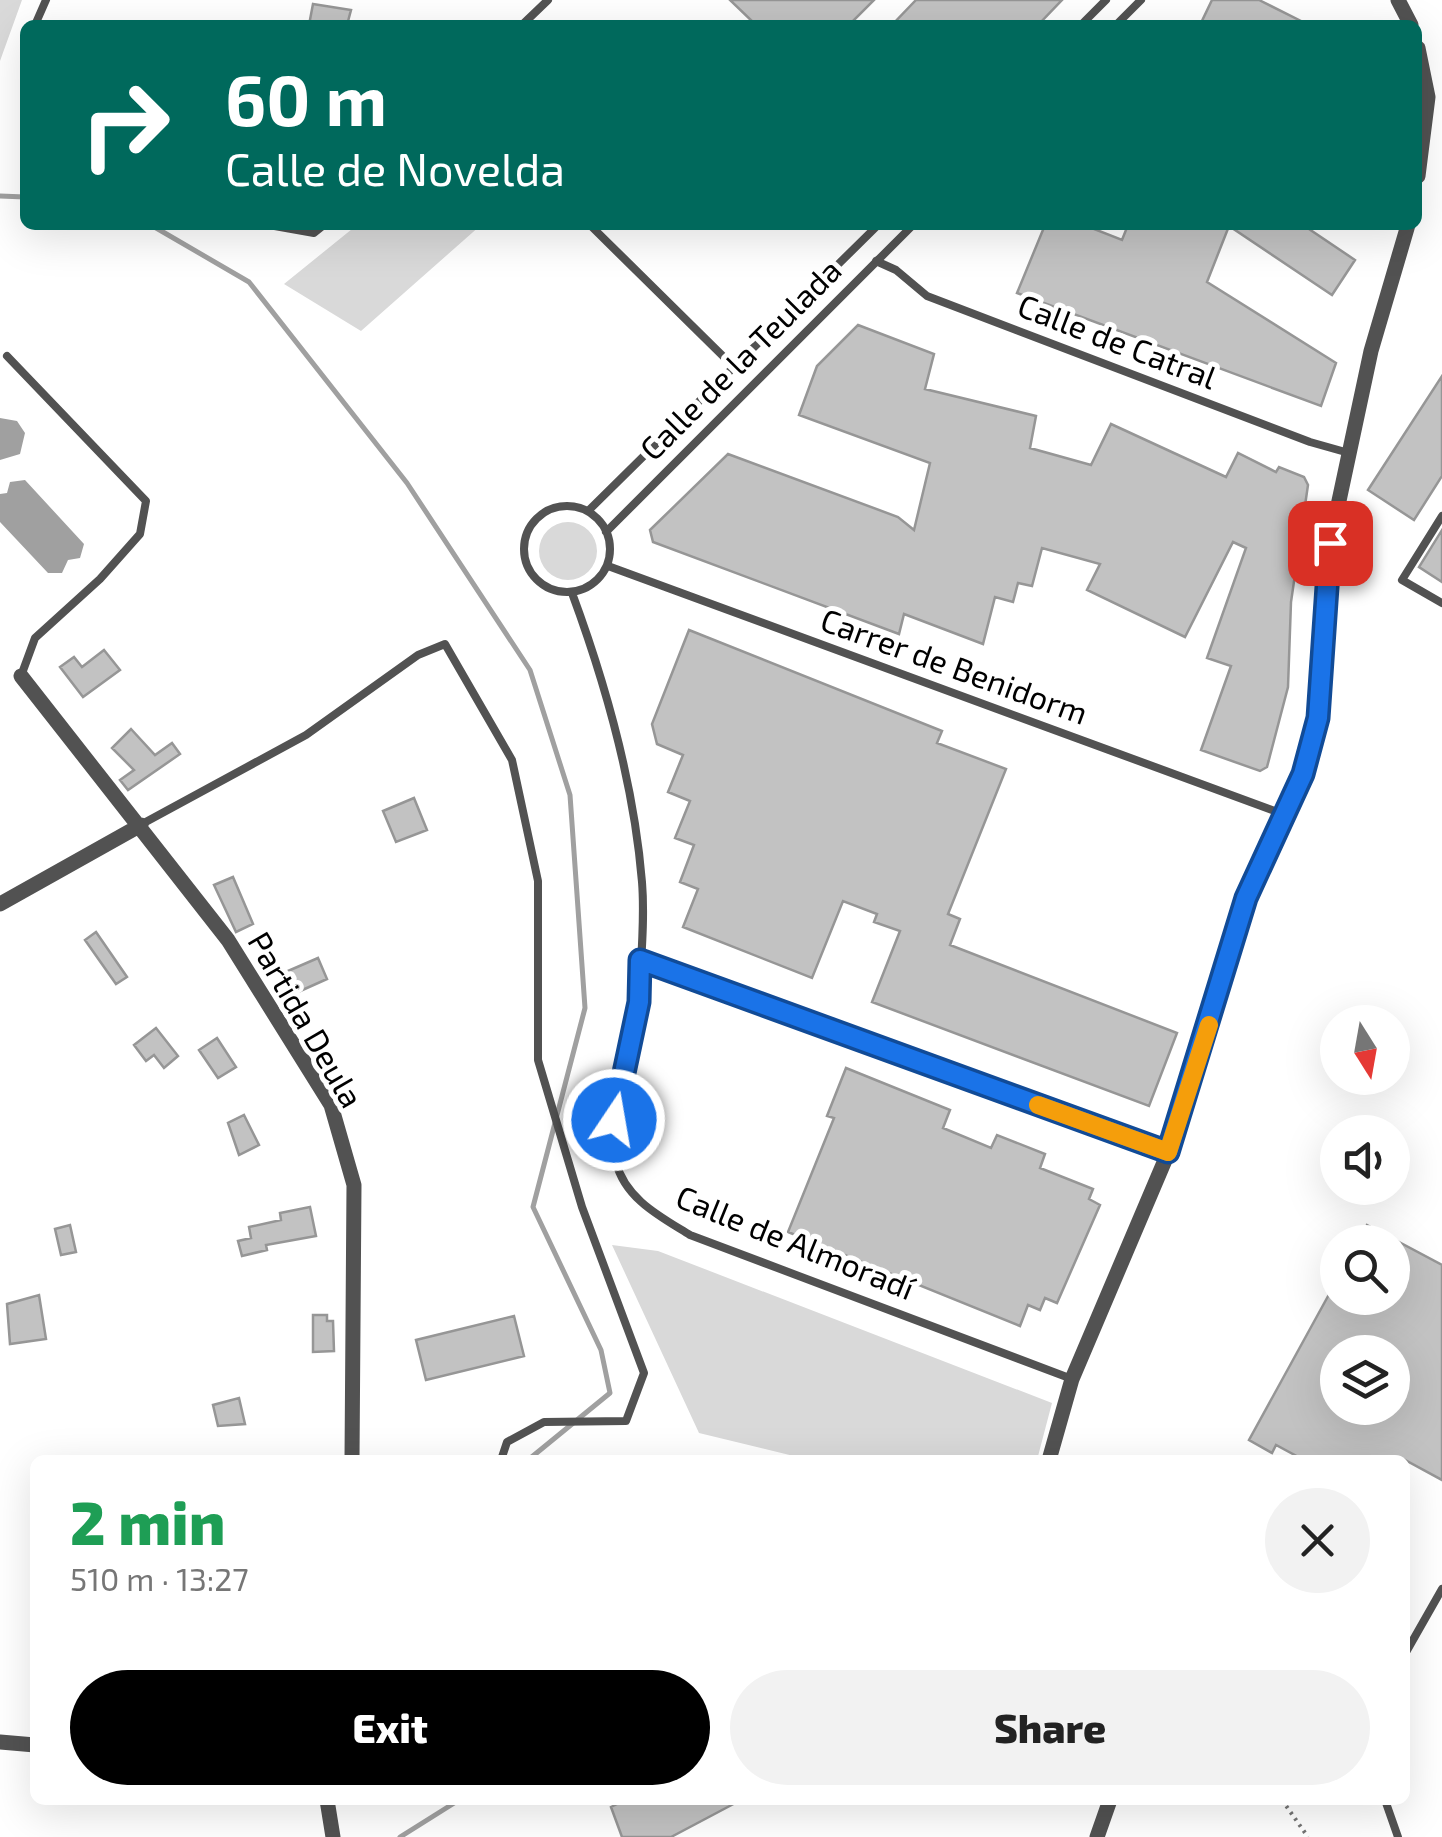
<!DOCTYPE html>
<html lang="en">
<head>
<meta charset="utf-8">
<style>
	:root { --surface:#fff; --page:#f2f2f2; --text:#222; --muted:#767676; --accent:#000 }
	body { margin:0; font-family:"Exo 2",sans-serif; background:var(--page); color:var(--text); height:100vh; display:flex; flex-direction:column; font-size:38px; white-space:nowrap }
	* { box-sizing:border-box; margin:0 }
	p { font-size:32px; color:var(--muted) }
	.icon { flex:none; width:55px; height:55px; fill:none; stroke:currentColor; stroke-width:2; stroke-linecap:round; stroke-linejoin:round }
	.map { position:relative; flex:1; overflow:hidden }
	.details { position:absolute; left:30px; top:1455px; width:1380px; height:350px; display:flex; flex-direction:column; background:var(--surface); border-radius:15px; box-shadow:0 10px 40px #0002 }
	.details>* { flex:none }
	.hud { position:absolute; left:20px; top:20px; width:1402px; height:210px; border-radius:15px; box-shadow:0 10px 40px #0002; background:#00695c; color:#fff; overflow:hidden }
	.needle { width:65px; rotate:169deg }
	.fabs { position:absolute; left:1320px; top:1005px; display:grid; gap:20px }
	.fabs a { display:grid; place-items:center; width:90px; height:90px; border-radius:50%; background:var(--surface); box-shadow:0 10px 40px #0002; font-size:50px }
	.pin { position:absolute; display:grid; place-items:center; width:85px; height:85px; color:#fff; margin:-42px; border-radius:20px; box-shadow:0 5px 15px #0006 }
	.me { position:absolute; width:110px; margin:-55px; rotate:12deg; stroke-linejoin:round; filter:drop-shadow(0 0 8px #0008) }
	.turn { display:flex; align-items:center; gap:35px; height:210px; padding:0 40px; font-size:45px }
	.turn .icon { width:130px; height:130px; stroke-width:2.5 }
	.turn b { display:block; font-size:70px; line-height:85px }
	.round { display:grid; place-items:center; flex:none; width:105px; height:105px; border-radius:52px; background:var(--page) }
	.overview { display:flex; align-items:center; justify-content:space-between; height:170px; padding:0 40px }
	h1 { font-size:60px; font-weight:800; line-height:75px; color:#1e9e55 }
	.button { display:flex; gap:20px; margin-top:auto; padding:20px 40px }
	.button a { flex:1; height:115px; border-radius:60px; background:var(--accent); color:#fff; font-size:40px; font-weight:800; line-height:115px; text-align:center }
	.button a+a { background:var(--page); color:var(--text) }
	.map>svg:first-child { display:block }
	.green { fill:#d9d9d9 }
	.water { fill:#a0a0a0 }
	.lines { fill:none; stroke-linecap:round; stroke-linejoin:round }
	.stream { stroke:#a0a0a0; stroke-width:5 }
	.building { fill:#c2c2c2; stroke:#969696; stroke-width:2.5; fill-rule:evenodd }
	.path { stroke:#747474; stroke-width:4; stroke-dasharray:2.5 5; stroke-linecap:butt }
	.service { stroke:#525252; stroke-width:8 }
	.minor { stroke:#525252; stroke-width:15 }
	.route-casing { stroke:#114b97; stroke-width:25 }
	.route { stroke:#1a73e8; stroke-width:18 }
	.slow { stroke:#f59e0b; stroke-width:18 }
	.labels { text-anchor:middle; stroke-width:10; stroke-linejoin:round; paint-order:stroke }
	.street-label { font-size:32px; fill:#000; stroke:#fff }
</style>
</head>
<body>
<div class="map">
<svg width="1442" height="1837" viewBox="0 0 1442 1837">
	<rect width="100%" height="100%" fill="#fff"/>
	<path class="green" d="M0 0H22L0 61Z
		M357 225H481L361 331 284 284Z
		M539 551a29 29 0 1 1 58 0a29 29 0 1 1-58 0Z
		M612 1245 658 1251 1052 1403 1037 1460H810L699 1433Z"/>
	<path class="water" d="M0 418 17 421 25 433 20 454 0 460Z
		M25 480 84 544 80 558 68 560 62 573H48L0 522V494L7 493 10 482Z"/>
	<g class="lines">
		<path class="stream" d="M0 196 25 197
			M151 225 249 282 407 483 530 670 570 795 585 1008 533 1207 601 1350 610 1393 528 1460
			M400 1837 459 1800"/>
	</g>
	<path class="building" d="M730 0H874L849 25H756Z
		M916 0H1062L1038 25H892Z
		M1212 0H1259L1309 25H1200Z
		M313 4 351 10 347 25H309Z
		M1045 225H1084L1122 240 1128 225H1303L1355 260 1332 295 1229 226 1207 282 1336 363 1321 406 1017 293Z
		M858 325 934 354 925 389 1036 416 1030 448 1091 465 1111 424 1226 477 1238 453 1276 472 1279 467 1304 477 1308 485 1291 602 1288 687 1267 767 1260 771 1201 750 1231 666 1207 658 1246 548 1233 542 1185 637 1087 590 1100 564 1042 548 1032 586 1018 583 1013 602 995 597 983 644 904 614 899 634 653 542 650 530 728 454 898 517 914 530 930 463 799 415 817 366Z
		M1442 376V476L1414 520 1368 490Z
		M1442 530V582L1419 567Z
		M689 630 942 731 937 743 1006 769 948 914 960 919 950 945 1177 1033 1149 1106 872 1002 900 931 874 922 877 914 843 901 812 978 683 927 698 889 680 882 694 845 675 838 690 801 668 792 683 755 657 744 652 724Z
		M104 650 120 670 83 697 60 667 74 657 82 667Z
		M131 729 155 755 172 743 180 754 128 790 120 780 134 770 112 748Z
		M414 798 427 830 396 842 383 811Z
		M233 877 253 924 236 932 214 885Z
		M96 932 127 977 116 984 85 940Z
		M318 958 327 979 298 992 288 971Z
		M156 1028 178 1056 164 1068 154 1055 146 1061 134 1045Z
		M217 1038 236 1067 218 1078 199 1050Z
		M846 1068 950 1110 943 1128 991 1148 997 1135 1045 1154 1040 1168 1093 1189 1089 1199 1100 1205 1057 1303 1045 1298 1040 1310 1028 1305 1020 1326 788 1232 834 1118 827 1116Z
		M244 1115 259 1145 239 1155 228 1123Z
		M310 1207 316 1236 266 1245 267 1250 242 1256 238 1241 251 1238 249 1227 281 1220 280 1213Z
		M70 1225 76 1252 61 1255 55 1229Z
		M1367 1225 1442 1265V1480L1405 1460H1304L1276 1445 1272 1453 1249 1440 1338 1278V1298H1392V1242H1357ZM1338 1352H1392V1408H1338Z
		M39 1295 46 1339 10 1344 7 1304Z
		M313 1315H327V1321H333L334 1351 313 1352Z
		M514 1316 524 1356 426 1380 416 1340Z
		M239 1398 245 1424 218 1426 213 1405Z
		M625 1800H741L671 1837H622L611 1807Z"/>
	<g class="lines">
		<path class="path" d="M1282 1800 1308 1837"/>
		<path class="service" d="M35 25 46 0
			M522 25 548 0
			M1081 25 1106 0
			M1116 25 1141 0
			M25 65V81
			M269 225 314 233 324 225
			M590 225 734 367
			M876 261 896 270 927 296 1310 442 1349 453
			M7 356 146 501 140 534 100 579 35 638 21 676
			M524 549a43 43 0 1 1 86 0a43 43 0 1 1-86 0Z
			M588 511 878 225
			M1442 516 1402 580 1442 603
			M606 532 913 225
			M608 566 1283 814
			M572 593C606 685 634 784 642 882 645 919 641 959 639 997 636 1051 603 1107 616 1162 625 1199 661 1217 690 1235L1072 1379
			M142 824 306 735 418 655 445 644 512 760 538 881V1060L582 1207 644 1373 626 1421 544 1422 507 1442 501 1460
			M640 960 1168 1152
			M1405 1654 1442 1589
			M1385 1800 1398 1837"/>
		<path class="minor" d="M1398 0 1411 25
			M1418 48 1428 97 1418 176
			M21 676 228 940 331 1105 354 1185 352 1460
			M0 904 141 825
			M1049 1460 1072 1379 1174 1139 1246 897 1303 774 1318 718 1330 543 1371 351 1408 225
			M0 1742 35 1745
			M327 1800 333 1837
			M1097 1837 1110 1800"/>
	</g>
	<g class="lines">
		<defs>
			<path id="route" d="M614 1120 639 1002 640 960 1168 1152 1246 898 1303 774 1318 718 1330 543"/>
		</defs>
		<use href="#route" class="route-casing"/>
		<use href="#route" class="route"/>
		<path class="slow" d="M1038 1105 1168 1152 1209 1025"/>
	</g>
	<g class="labels">
		<g class="street-label">
			<text transform="translate(1117 342) rotate(21)" y="11">Calle de Catral</text>
			<text transform="translate(741 360) rotate(-45)" y="11">Calle de la Teulada</text>
			<text transform="translate(954 667) rotate(20)" y="11">Carrer de Benidorm</text>
			<text transform="translate(305 1020) rotate(60)" y="11">Partida Deula</text>
			<text transform="translate(795 1243) rotate(22)" y="11">Calle de Almoradí</text>
		</g>
	</g>
</svg>
<div class="fabs">
<a><svg class="needle" viewBox="-14 -14 28 28"><path d="M0-13l5 13h-10z" fill="#e53935"/><path d="M0 13l5-13h-10z" fill="#767676"/></svg></a>
<a><svg class="icon" aria-label="sound" viewBox="0 0 24 24"><path d="M4 9h4l5-4v14l-5-4H4zM17 9q2 3 0 6"/></svg></a>
<a><svg class="icon" aria-label="search" viewBox="0 0 24 24"><circle cx="10" cy="10" r="6"/><path d="M15 15l6 6"/></svg></a>
<a><svg class="icon" aria-label="layers" viewBox="0 0 24 24"><path d="M12 4l9 5-9 5-9-5zM3 14l9 5 9-5"/></svg></a>
</div>
<div class="pin" style="left:1330px;top:543px;background:#d93025"><svg class="icon" aria-label="arrive" viewBox="0 0 24 24"><path d="M6 21V4h12l-3 4 3 4H6"/></svg></div>
<svg class="me" style="left:614px;top:1120px" viewBox="-20 -20 40 40"><circle r="17" fill="#1a73e8" stroke="#fff" stroke-width="3"/><path d="M0-11L8 9 0 5-8 9z" fill="#fff"/></svg>
<div class="hud">
<div class="turn"><svg class="icon" aria-label="right" viewBox="0 0 24 24"><path d="M7 20v-9h11M14 6l5 5-5 5"/></svg><div><b>60 m</b>Calle de Novelda</div></div>
</div>
<section class="details">
<div class="overview"><div><h1>2 min</h1><p>510 m · 13:27</p></div><a class="round"><svg class="icon" aria-label="close" viewBox="0 0 24 24"><path d="M6 6l12 12M18 6L6 18"/></svg></a></div>
<div class="button"><a>Exit</a><a>Share</a></div>
</section>
</div>
</body>
</html>
